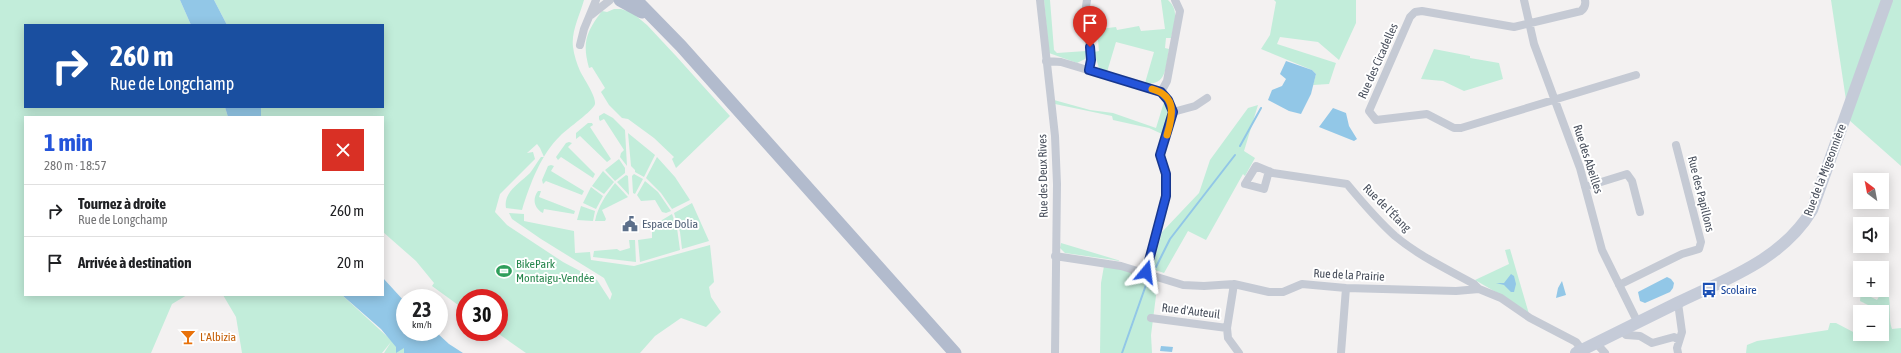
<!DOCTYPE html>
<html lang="fr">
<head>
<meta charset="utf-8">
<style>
	:root { --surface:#fff; --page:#f2f2f2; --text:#202124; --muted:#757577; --line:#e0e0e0; --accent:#2454da }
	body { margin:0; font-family:"Asap Condensed",sans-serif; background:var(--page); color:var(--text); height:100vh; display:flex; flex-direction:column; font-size:15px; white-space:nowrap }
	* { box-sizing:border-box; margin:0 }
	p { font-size:13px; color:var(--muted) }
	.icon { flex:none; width:22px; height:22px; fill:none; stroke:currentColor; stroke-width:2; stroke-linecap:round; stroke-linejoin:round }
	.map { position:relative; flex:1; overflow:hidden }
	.details { position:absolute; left:24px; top:116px; width:360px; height:180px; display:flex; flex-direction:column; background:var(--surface); border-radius:0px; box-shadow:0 2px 10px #0003 }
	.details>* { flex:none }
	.top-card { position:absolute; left:24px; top:24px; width:360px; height:84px; border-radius:0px; box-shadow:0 2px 10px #0003; background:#1a4fa0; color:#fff; overflow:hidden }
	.needle { width:26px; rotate:328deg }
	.controls { position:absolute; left:1853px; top:173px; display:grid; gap:8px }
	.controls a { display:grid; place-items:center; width:36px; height:36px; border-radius:0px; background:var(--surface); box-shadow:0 2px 10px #0003; font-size:20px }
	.speed { position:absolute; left:396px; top:289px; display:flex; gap:8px; font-size:20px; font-weight:700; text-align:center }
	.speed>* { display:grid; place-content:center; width:52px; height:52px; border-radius:50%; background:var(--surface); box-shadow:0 2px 10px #0003; line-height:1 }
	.speed small { font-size:10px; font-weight:400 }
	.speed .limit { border:6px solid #d22; background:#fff; color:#111 }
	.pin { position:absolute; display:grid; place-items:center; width:34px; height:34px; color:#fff; margin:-41px -17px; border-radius:50% 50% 50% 0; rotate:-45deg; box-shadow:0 0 4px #0007 }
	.pin .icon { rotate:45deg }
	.me { position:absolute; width:44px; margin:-22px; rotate:16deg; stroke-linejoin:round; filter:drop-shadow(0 0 3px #0008) }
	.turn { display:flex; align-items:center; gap:14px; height:84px; padding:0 20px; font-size:18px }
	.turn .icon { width:52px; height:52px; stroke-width:2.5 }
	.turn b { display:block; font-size:28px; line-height:34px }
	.round { display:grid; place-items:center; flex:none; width:42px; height:42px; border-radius:0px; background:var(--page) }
	.head { display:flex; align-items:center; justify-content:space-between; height:68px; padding:0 20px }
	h1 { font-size:24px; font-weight:700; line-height:30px; color:var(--accent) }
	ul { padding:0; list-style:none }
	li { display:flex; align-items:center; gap:12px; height:52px; padding:0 20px; border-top:1px solid var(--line) }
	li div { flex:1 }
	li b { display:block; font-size:15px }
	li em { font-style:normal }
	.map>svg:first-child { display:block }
	.green { fill:#c2edda }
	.water { fill:#92c7e7 }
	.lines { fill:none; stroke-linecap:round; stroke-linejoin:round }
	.stream { stroke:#92c7e7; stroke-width:2 }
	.street { stroke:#c5cad4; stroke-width:8 }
	.secondary { stroke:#c5cbd8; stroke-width:12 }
	.primary { stroke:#b2bbcd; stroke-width:13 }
	.route-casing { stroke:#17378e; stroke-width:10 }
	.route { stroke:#2454da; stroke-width:7 }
	.slow { stroke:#f59e0b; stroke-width:7 }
	.labels { text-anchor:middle; stroke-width:4; stroke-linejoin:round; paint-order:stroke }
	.street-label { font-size:12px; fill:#49505d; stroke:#fff }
	.service-label { font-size:12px; fill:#4e5e75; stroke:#fff; text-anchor:start }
	.leisure-label { font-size:12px; fill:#27864d; stroke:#fff; text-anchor:start }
	.transit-label { font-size:12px; fill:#164399; stroke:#fff; text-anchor:start }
	.food-label { font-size:12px; fill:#c56008; stroke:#fff; text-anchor:start }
</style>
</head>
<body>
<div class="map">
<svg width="1901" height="353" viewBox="0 0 1901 353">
	<rect width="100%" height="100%" fill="#f3f1f1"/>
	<path class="green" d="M0 0H180L191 25H25V107H225L228 117H25V295H187L172 304 151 353H0Z
		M214 0H584C580 15 571 31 573 47 574 55 577 64 580 71 584 79 596 96 595 104 594 110 567 129 561 135 541 154 530 184 522 210L506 208C503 192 520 183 530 173 534 168 537 162 541 157H544L540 148 537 144 527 153 533 152 535 159 500 194 495 212 507 225 563 262 597 280 610 300 612 294 604 278 541 239 512 219 509 213 524 214V221L574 231 575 253 590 252 591 260 634 266 710 245 714 282 709 287 711 297 721 312 706 327 681 318 655 336 640 353H526L496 332H499V298H465V310L432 286 434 283 416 261 383 232V117H261V107H383V25H227Z
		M1044 0H1050L1054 50 1057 53 1086 51 1085 59 1077 63 1049 53Z
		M1161 0H1168C1180 11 1174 24 1171 38H1166L1165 48 1169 49C1166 65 1167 87 1145 83L1154 52 1116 42 1107 72 1099 68 1094 52 1099 51 1098 40H1092L1091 30 1116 27 1117 30 1139 26 1141 31 1165 29Z
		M1274 0H1356V23L1339 60 1318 42 1280 37 1277 44 1336 63 1329 84 1313 85 1316 74 1312 70 1261 49 1270 35 1276 2Z
		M1831 0H1901V166L1849 120Z
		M614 9H621L627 11 629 10 647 25 676 56 730 116 676 168 672 159 674 157 654 138 628 119 622 118 609 105 601 92 605 88 592 67 589 68C582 43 586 32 602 11L607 12Z
		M1434 49 1470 56V58L1499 63 1503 79 1464 91 1443 81 1421 79Z
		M1054 100 1090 110 1113 113 1156 128 1164 102 1168 114 1162 134 1149 128 1113 120 1112 116 1055 104Z
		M1258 105 1244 151 1255 158 1245 176 1243 174 1206 240 1188 231 1164 273 1152 269 1162 232 1199 193 1210 160 1248 108Z
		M604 113 613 118 625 130 627 166 620 157 621 153 624 150 604 119 600 121 599 119V116Z
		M588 123H592L593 125 590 127 611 159 607 162 580 136 576 139V133Z
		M628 133 655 155 644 177 635 172V170L631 166Z
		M569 142 572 143 568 147 595 174 593 178 561 157 558 160 556 157 566 143Z
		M657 157 675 177 690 200 672 209 661 193 646 178Z
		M619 159 625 168V173L615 181 605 170Z
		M551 165 554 166 551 171 584 191 582 195 546 181 543 184 542 180 548 166Z
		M603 171 614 182 604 194 592 186Z
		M634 174 643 179 635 194 633 193 632 176Z
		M626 175 628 176 629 195 617 182Z
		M645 181 658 192 671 211 666 213 662 212 655 200 641 201 637 195Z
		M615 183 628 197 602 210 606 219 605 221H595C598 206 606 195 615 183Z
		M591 187 603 196 596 209 583 203Z
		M538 191H541L539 197 575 211 574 214 544 209 543 213C534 208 532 199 538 191Z
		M692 203 709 241 682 249 680 232 674 213Z
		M581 206 595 211 593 221 577 220Z
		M672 214 677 228 680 250 640 262 638 240 652 238V226Z
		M629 240H635L636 262 593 257 594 251 617 249 620 251 630 248Z
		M1061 243 1121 261 1065 253 1060 248Z
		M1510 249 1529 314 1506 298 1475 280 1509 264 1505 250Z
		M1104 266 1121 268 1158 280 1151 335 1152 353H1100L1101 283Z
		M1861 292 1877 300 1881 293 1889 297C1891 308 1888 318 1892 329L1901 328V353H1746L1747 345 1757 341 1828 330 1830 323H1836L1857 334H1882V312H1877L1876 309 1860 301Z
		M223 295H342L392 341 397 335 412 353H384L391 342 382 353H242L236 317Z"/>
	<path class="water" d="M180 0H214L227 25H191Z
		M1286 61 1312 70 1316 74 1311 94 1301 114 1289 111 1268 100 1272 90 1282 86 1286 79 1280 74Z
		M225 107H261V117H228Z
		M1333 108 1346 113 1349 126 1357 139 1354 141 1319 127Z
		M1511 274 1514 276 1516 284 1514 292H1511L1504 285 1496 283H1504Z
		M1667 277 1671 279 1674 283 1673 288 1670 292 1645 303 1640 301 1638 292Z
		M383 278 405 302V332H436L449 344 463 353H404V348L396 353V347L381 329 342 295H383Z
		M1562 281 1566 295 1556 298 1558 288Z
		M1161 346 1173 347 1172 352 1160 351Z"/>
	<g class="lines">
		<path class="stream" d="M1240 146 1261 108
			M1156 267 1170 239 1235 155
			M1122 353 1147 282"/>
		<path class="street" d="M1040 0 1055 136 1057 184 1055 353
			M1087 0C1082 22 1094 47 1089 70
			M1524 0 1534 44 1580 168 1602 250 1638 323
			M1585 0C1586 5 1585 8 1581 11L1514 27 1422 11 1415 12 1410 17 1369 111 1376 120 1427 114 1454 128H1461L1636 75
			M591 15 610 0
			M580 45 584 29 596 0
			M1046 61 1061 62 1161 92 1168 100 1173 112 1160 155 1166 174V196L1146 272
			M1161 92 1167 81 1180 11 1175 0
			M1173 112 1195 106 1207 98
			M1269 171 1264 189 1245 184 1256 166 1273 173 1347 184C1362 202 1377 220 1395 236 1419 256 1447 269 1474 284L1479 289
			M1585 187 1627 174 1632 181 1640 212
			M1055 256 1121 266 1183 285 1204 286 1234 284 1269 292H1283L1302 284 1346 288 1456 291 1479 289 1501 298 1530 318 1576 342 1582 350
			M1234 284 1227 328 1228 338 1239 353
			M1619 285 1682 254 1699 249 1701 242 1676 145
			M1151 318 1227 328
			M1622 330 1626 335 1640 336 1652 343 1674 337 1679 340
			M1596 343 1605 353
			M1341 353 1346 288
			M1678 353 1677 348 1682 332 1678 303"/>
		<path class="secondary" d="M1576 353C1609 337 1643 320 1677 303 1726 279 1782 260 1812 210L1887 0"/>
		<path class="primary" d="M620 0 642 12
			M636 0 681 46 955 353"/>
	</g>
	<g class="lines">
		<defs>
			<path id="route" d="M1090 47 1091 60 1089 70 1161 92 1168 100 1173 112 1160 155 1166 174V196L1146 272"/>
		</defs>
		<use href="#route" class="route-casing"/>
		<use href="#route" class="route"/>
		<path class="slow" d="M1152 89C1177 96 1173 115 1167 135"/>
	</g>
	<defs>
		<symbol id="civic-bare" viewBox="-9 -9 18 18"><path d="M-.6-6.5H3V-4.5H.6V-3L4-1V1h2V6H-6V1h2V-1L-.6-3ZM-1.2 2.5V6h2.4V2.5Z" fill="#5c6f8a" stroke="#fff" stroke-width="2.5" paint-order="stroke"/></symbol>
		<symbol id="stadium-bare" viewBox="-9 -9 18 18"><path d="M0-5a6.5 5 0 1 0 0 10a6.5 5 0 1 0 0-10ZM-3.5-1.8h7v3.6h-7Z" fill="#2e9e5b" stroke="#fff" stroke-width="2.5" paint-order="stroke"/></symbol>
		<symbol id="bus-bare" viewBox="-9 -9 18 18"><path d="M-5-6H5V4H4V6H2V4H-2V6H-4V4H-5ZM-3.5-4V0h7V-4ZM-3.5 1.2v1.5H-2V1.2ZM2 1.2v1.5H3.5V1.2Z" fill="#1a4fb4" stroke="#fff" stroke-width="2.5" paint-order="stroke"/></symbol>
		<symbol id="bar-bare" viewBox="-9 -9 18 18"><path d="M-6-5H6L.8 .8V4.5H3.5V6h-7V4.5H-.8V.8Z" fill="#e8710a" stroke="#fff" stroke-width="2.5" paint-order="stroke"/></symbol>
	</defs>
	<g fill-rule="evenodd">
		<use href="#civic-bare" x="619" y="213" width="22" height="22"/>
		<use href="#stadium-bare" x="493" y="260" width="22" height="22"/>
		<use href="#bus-bare" x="1698" y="279" width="22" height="22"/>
		<use href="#bar-bare" x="177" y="326" width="22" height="22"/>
	</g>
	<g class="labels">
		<g class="street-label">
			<text transform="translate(1378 61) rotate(-66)" y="4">Rue des Cicadelles</text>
			<text transform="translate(1588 159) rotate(72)" y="4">Rue des Abeilles</text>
			<text transform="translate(1825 170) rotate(-69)" y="4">Rue de la Migeonnière</text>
			<text transform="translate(1043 176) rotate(-91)" y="4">Rue des Deux Rives</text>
			<text transform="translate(1701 194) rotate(76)" y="4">Rue des Papillons</text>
			<text transform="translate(1387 208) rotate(45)" y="4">Rue de l'Étang</text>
			<text transform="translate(1349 275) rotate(3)" y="4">Rue de la Prairie</text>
			<text transform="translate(1191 311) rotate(7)" y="4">Rue d'Auteuil</text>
		</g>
		<g class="service-label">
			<text x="642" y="228">Espace Dolia</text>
		</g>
		<g class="leisure-label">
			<text x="516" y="268">BikePark<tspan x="516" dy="14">Montaigu-Vendée</tspan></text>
		</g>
		<g class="transit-label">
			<text x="1721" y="294">Scolaire</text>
		</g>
		<g class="food-label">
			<text x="200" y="341">L'Albizia</text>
		</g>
	</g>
</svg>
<div class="controls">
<a><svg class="needle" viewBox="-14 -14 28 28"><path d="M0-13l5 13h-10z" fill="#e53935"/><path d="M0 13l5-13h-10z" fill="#757577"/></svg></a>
<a><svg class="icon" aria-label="sound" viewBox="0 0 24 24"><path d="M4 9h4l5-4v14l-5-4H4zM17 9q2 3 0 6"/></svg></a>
<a>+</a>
<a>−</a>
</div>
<div class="speed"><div>23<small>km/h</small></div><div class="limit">30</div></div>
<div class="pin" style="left:1090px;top:47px;background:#d93025"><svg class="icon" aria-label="arrive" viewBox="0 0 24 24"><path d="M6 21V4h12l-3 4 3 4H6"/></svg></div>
<svg class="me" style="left:1146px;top:272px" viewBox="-20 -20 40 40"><path d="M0-17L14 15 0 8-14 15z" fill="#2454da" stroke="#fff" stroke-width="4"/></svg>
<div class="top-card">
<div class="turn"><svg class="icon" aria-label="right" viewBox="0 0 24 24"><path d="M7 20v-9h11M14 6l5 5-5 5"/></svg><div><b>260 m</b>Rue de Longchamp</div></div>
</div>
<section class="details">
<div class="head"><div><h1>1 min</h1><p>280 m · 18:57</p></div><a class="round" style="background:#d93025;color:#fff"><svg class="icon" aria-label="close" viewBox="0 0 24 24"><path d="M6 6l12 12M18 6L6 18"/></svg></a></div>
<ul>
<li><svg class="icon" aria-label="right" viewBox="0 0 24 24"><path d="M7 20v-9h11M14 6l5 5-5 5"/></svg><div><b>Tournez à droite</b><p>Rue de Longchamp</p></div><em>260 m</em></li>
<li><svg class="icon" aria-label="arrive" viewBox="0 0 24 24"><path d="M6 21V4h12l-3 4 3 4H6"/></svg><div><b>Arrivée à destination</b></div><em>20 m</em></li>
</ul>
</section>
</div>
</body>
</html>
